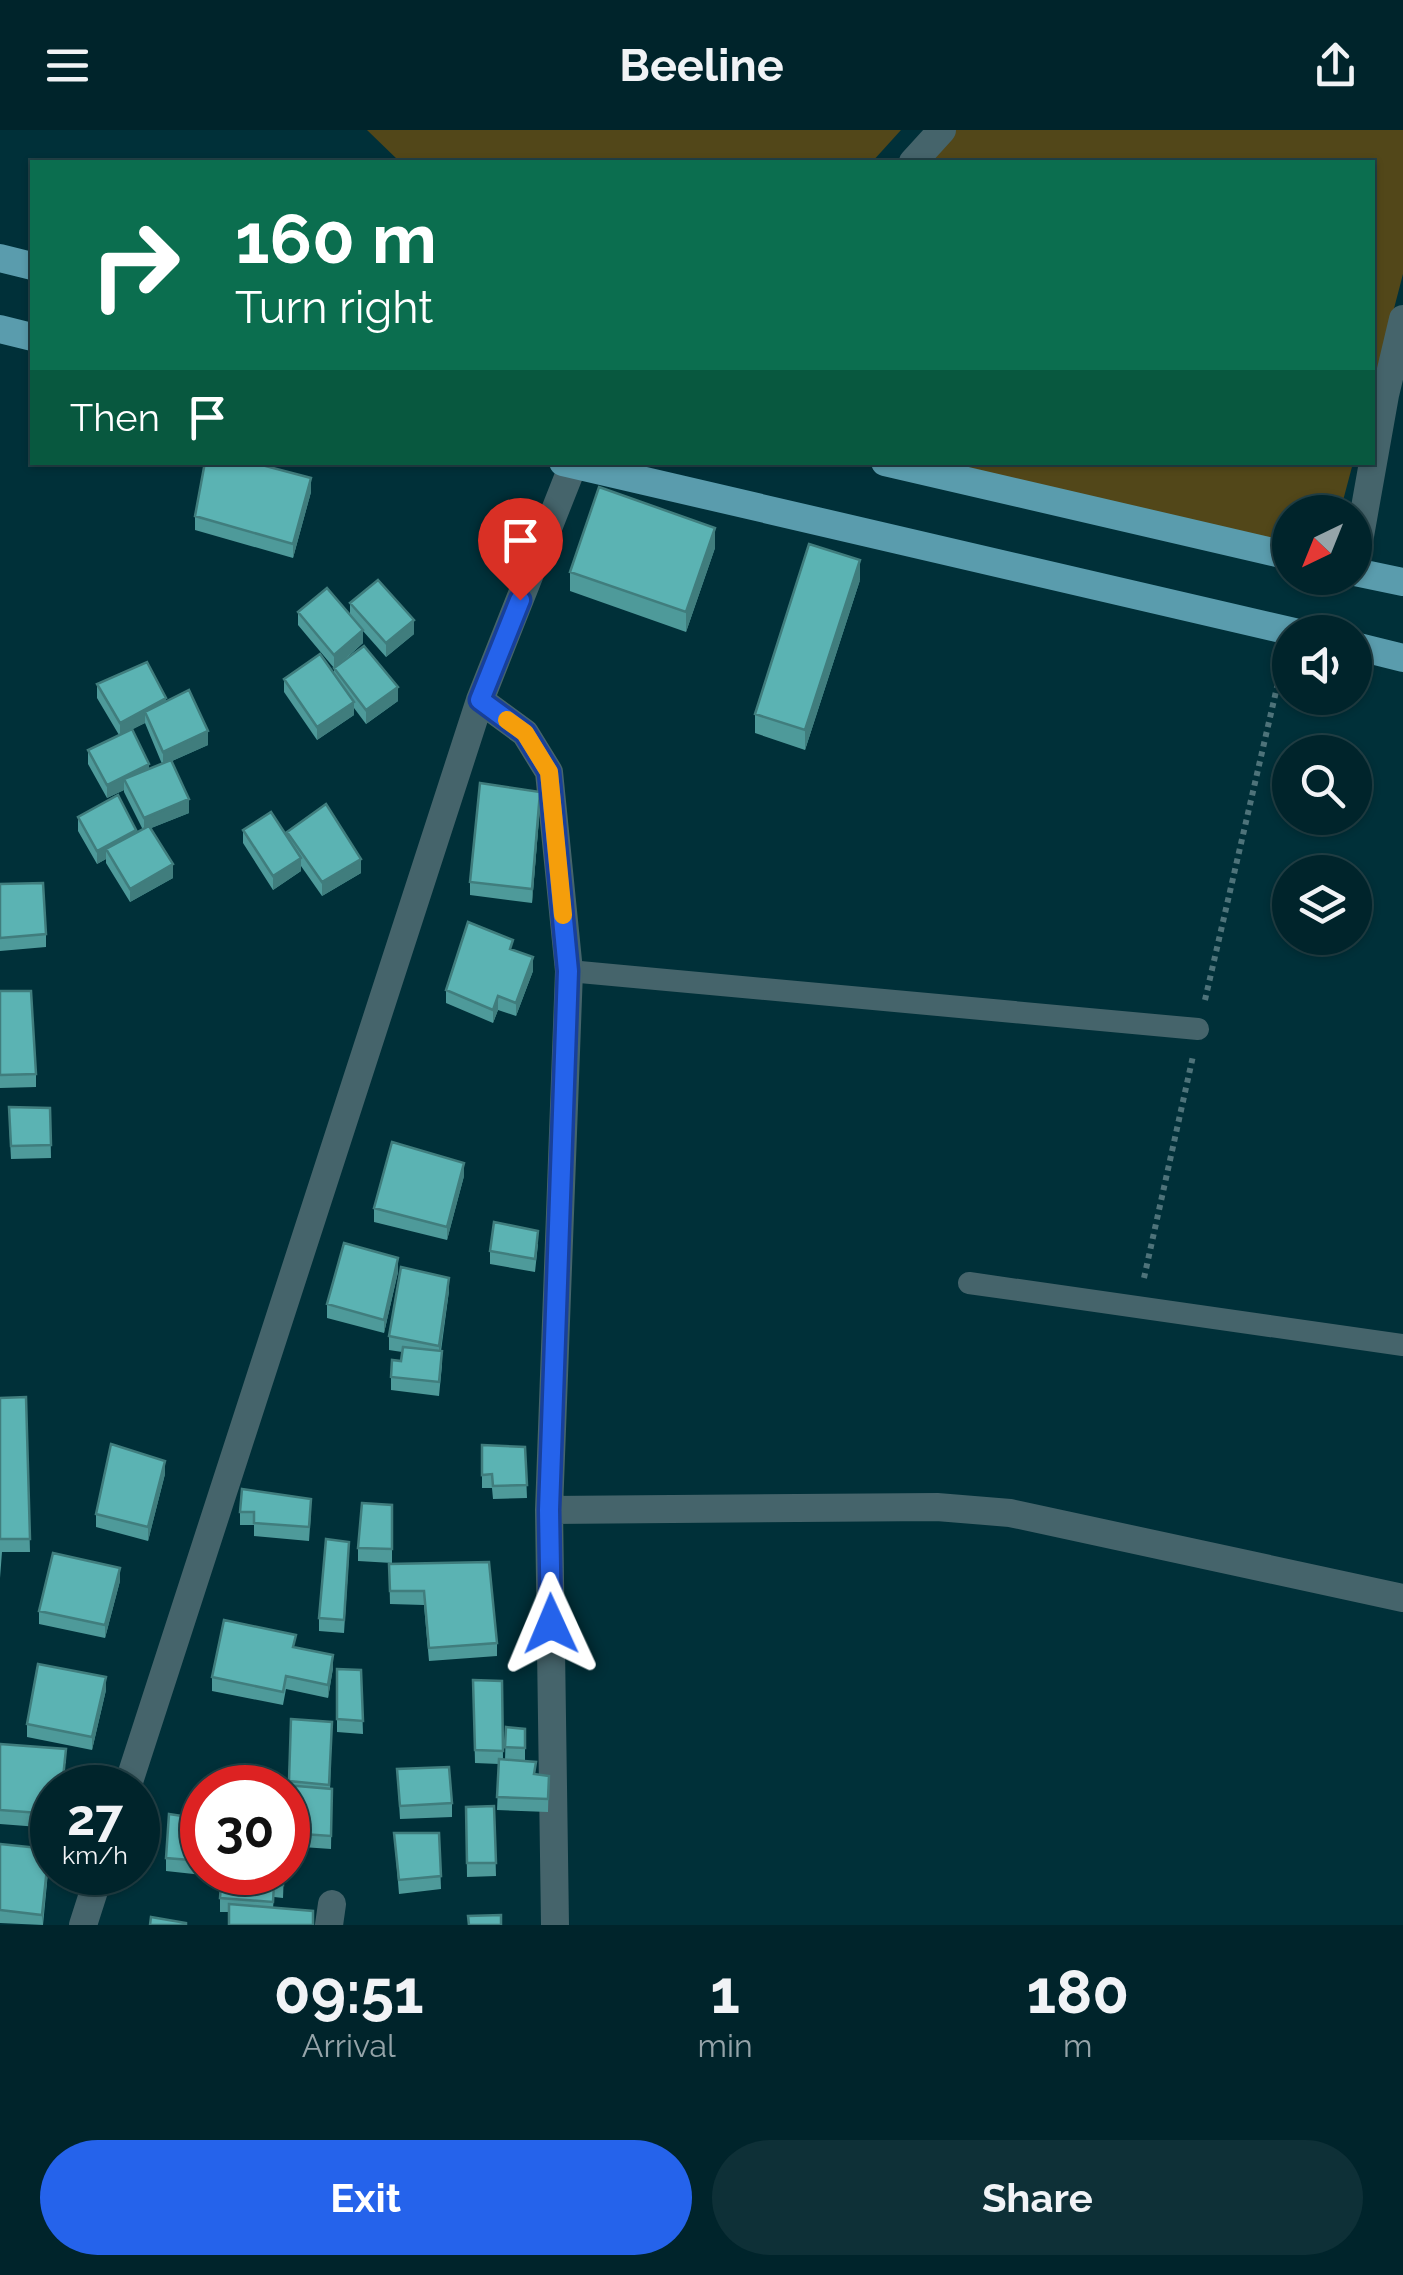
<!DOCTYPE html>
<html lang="en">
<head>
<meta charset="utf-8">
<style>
	:root { --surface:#00242b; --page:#0e3037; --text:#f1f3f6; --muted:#95a4a9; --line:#224147; --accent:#2563eb }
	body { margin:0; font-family:Raleway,sans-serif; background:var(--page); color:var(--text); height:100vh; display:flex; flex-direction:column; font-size:38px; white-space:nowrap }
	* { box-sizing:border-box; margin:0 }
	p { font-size:32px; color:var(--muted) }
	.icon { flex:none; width:55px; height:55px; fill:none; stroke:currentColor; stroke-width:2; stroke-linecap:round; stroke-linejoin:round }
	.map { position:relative; height:1795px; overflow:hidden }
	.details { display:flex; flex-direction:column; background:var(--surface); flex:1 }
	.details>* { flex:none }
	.banner { position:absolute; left:30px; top:30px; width:1345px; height:305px; border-radius:0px; box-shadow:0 2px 8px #0004,0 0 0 2px var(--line); background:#0b6e4f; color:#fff; overflow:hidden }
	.needle { width:65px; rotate:223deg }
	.tools { position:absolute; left:1272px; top:365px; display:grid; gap:20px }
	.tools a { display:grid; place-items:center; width:100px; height:100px; border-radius:50%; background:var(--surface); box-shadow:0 2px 8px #0004,0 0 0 2px var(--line); font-size:50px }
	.speed { position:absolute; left:30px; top:1635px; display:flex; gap:20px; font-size:50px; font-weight:700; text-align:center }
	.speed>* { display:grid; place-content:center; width:130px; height:130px; border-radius:50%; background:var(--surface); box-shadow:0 2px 8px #0004,0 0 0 2px var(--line); line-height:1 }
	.speed small { font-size:25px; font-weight:400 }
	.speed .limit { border:15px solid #d22; background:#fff; color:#111 }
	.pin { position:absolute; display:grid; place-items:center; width:85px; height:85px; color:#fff; margin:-102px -42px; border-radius:50% 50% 50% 0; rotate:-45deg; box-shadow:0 0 10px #0007 }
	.pin .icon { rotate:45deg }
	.me { position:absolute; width:110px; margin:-55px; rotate:359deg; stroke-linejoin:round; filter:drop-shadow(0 0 8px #0008) }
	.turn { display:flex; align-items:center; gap:35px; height:210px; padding:0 40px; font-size:45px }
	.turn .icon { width:130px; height:130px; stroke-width:2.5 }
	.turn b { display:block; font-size:70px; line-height:85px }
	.then { display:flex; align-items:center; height:95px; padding:0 40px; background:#0003; gap:20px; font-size:38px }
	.eta { display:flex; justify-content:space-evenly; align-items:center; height:170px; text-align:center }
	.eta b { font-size:60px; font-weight:700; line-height:70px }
	.button { display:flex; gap:20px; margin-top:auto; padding:20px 40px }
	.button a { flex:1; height:115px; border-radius:60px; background:var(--accent); color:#fff; font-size:40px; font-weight:700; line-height:115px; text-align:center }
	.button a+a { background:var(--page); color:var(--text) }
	header { display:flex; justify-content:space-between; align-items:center; height:130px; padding:0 40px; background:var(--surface); font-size:45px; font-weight:700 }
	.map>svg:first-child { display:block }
	.green { fill:#524719 }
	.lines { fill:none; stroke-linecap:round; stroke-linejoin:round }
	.path { stroke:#4e737a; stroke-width:6; stroke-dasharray:5 5; stroke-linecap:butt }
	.service { stroke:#45646b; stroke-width:22 }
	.minor { stroke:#45646b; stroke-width:28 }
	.primary { stroke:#5a9cad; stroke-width:28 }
	.wall { fill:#4e9a9a; fill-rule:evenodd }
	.shaded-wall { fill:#407d7d }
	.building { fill:#5bb3b3; stroke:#407d7d; stroke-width:2.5 }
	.route-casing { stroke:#184099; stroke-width:25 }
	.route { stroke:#2563eb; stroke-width:18 }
	.slow { stroke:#f59e0b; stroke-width:18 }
</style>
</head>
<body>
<header><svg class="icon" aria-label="menu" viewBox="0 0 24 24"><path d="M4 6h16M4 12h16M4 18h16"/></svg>Beeline<svg class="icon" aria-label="share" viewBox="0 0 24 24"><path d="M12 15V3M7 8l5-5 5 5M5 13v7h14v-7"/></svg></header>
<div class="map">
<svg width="1403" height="1795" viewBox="0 0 1403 1795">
	<rect width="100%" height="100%" fill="#003039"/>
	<path class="green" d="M367 0H901L872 32H400Z
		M948 0H1403V144L1373 259 1372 32H920Z
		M885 333H1353L1340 382H1290V426Z"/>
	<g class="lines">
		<path class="path" d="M1205 870 1283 531
			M1144 1148 1193 926"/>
		<path class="service" d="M569 841 1198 899
			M969 1153 1403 1215"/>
		<path class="minor" d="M913 32 942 0
			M1355 434 1385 265 1403 189
			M480 570 525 603 549 642 569 841 549 1380 555 1795
			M549 1380 937 1377 1010 1383 1403 1468
			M127 1658 480 570 573 335
			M83 1795 100 1742
			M329 1795 332 1774"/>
		<path class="primary" d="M0 128 32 136
			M0 199 32 207
			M563 332 1294 502
			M885 332 1290 426
			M1355 442 1403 452
			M1355 516 1403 528"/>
	</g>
	<path class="wall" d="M311 362 293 428 195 400V386Z
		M715 418 686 502 570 461V442Z
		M860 450 805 620 755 603V584Z
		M350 473 414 504 386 527 363 501V513L340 534 398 571 366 594 354 578V585L317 610 284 562V549L334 543V538L298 495V482L350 485Z
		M97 554 166 572 208 615 172 631 189 683 151 698 173 748 130 772 106 733V729L97 734 78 701V687L136 704 143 700 124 662V660L107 668 88 634V620L119 605 97 568ZM145 593 162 634 149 639 132 599Z
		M540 676 532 773 470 765V752Z
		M243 700 287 707V702L361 743 322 766 301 736V741L273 760 243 713Z
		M0 754 46 804V817L0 821Z
		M513 820 533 841 516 886 498 880 493 893 446 873V860Z
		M0 861 36 944V957L0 958Z
		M50 978 51 1028 11 1029 9 991Z
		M464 1046 447 1110 374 1092V1078Z
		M538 1114 535 1142 490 1134V1121Z
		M398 1142 384 1203 327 1188V1174Z
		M449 1161 441 1221 442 1235 439 1266 391 1260V1247L401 1231 402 1222 389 1220V1206Z
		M26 1267 30 1422H2L0 1448V1268Z
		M482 1315 525 1317 527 1368 493 1369 492 1358H482Z
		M165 1344 148 1411 96 1397V1384Z
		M392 1375V1433L358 1431V1418Z
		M240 1382H311L309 1411 254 1406V1395H240Z
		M349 1425 344 1503 319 1501V1488Z
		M389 1434 497 1513V1526L429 1531 424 1475 390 1474Z
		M120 1451 105 1508 39 1494V1481Z
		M296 1518 333 1538 328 1568 286 1559 283 1575 212 1561V1547Z
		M337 1539 361 1540 363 1604 337 1602Z
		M473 1550 502 1551 503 1629 505 1630 506 1597 525 1599V1631L536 1644 549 1646 548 1682 497 1680 499 1634 475 1633Z
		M106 1560 92 1620 27 1607V1594Z
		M291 1589 332 1592 330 1659H332L331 1719 288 1716V1658Z
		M0 1614 66 1632 52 1658V1698L0 1694Z
		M397 1639 452 1673V1687L400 1689Z
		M494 1676 496 1746 467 1747 466 1677Z
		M202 1689V1742H213L212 1746 166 1741V1728Z
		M394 1703H439L441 1759 399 1764Z
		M0 1714 49 1732 43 1795 0 1793Z
		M284 1742 283 1768 274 1767 273 1778 229 1782H220V1768Z"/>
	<path class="shaded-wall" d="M311 348V362L293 428V414Z
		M715 398V418L686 502V482Z
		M860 430V450L805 620V600Z
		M414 490V504L386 527V513Z
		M363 500V513L334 538V525Z
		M398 557V571L366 594V580Z
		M166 568V582H145V593L120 606V593Z
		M354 572V585L317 610V597Z
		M208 601V615L163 635V622Z
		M149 634V648L124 649V660L107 668V655Z
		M540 662V676L532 773V759Z
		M189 669V683L144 701V688Z
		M136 700V713L106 719V729L97 734V721Z
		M301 728V741L273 760V746Z
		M361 729V743L322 766V752Z
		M173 734V748L130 772V759Z
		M533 827V841L516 886V873Z
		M498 866V880L493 893V880Z
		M464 1033V1046L447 1110V1097Z
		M398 1128V1142L384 1203V1190Z
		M449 1148V1161L439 1230V1216Z
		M165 1331V1344L148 1411V1397Z
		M120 1438V1451L105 1508V1495Z
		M333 1525V1538L328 1568V1555Z
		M106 1547V1560L92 1620V1607Z
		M49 1719V1732L42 1795V1785Z"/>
	<path class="building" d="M205 332H250L311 348 293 414 195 386Z
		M599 357 715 398 686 482 570 442Z
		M809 414 860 430 805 600 755 584Z
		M378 450 414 490 386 513 350 473Z
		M327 458 363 500 334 525 298 482Z
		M364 516 398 557 366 580 334 538Z
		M320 524 354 572 317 597 284 549Z
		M147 532 166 568 120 593 97 554Z
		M189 560 208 601 163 622 145 582Z
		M132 599 149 634 107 655 88 620Z
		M171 630 189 669 144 688 124 649Z
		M480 653 540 662 532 759 470 752Z
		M118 665 136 700 97 721 78 687Z
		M326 674 361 729 322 752 287 702Z
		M271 682 301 728 273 746 243 700Z
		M149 696 173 734 130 759 106 719Z
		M43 753 46 804 0 808V754Z
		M468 792 513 810 510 819 533 827 516 873 498 866 493 880 446 860Z
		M0 861H31L36 944 0 945Z
		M9 977 50 978 51 1015 11 1016Z
		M392 1012 464 1033 447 1097 374 1078Z
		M494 1092 538 1101 535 1129 490 1121Z
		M344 1113 398 1128 384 1190 327 1174Z
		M401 1137 449 1148 439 1216 389 1206Z
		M403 1217 442 1221 439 1252 391 1247 392 1230 401 1231Z
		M26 1267 30 1409H0V1268Z
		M111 1314 165 1331 148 1397 96 1384Z
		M482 1315 525 1317 527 1355 493 1356 492 1344 482 1345Z
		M242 1359 311 1369 309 1397 254 1393V1382H240Z
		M362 1373 392 1375V1419L358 1418Z
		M326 1409 349 1412 344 1490 319 1488Z
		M53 1423 120 1438 105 1495 39 1481Z
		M489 1432 497 1513 429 1518 424 1461H390L389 1434Z
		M224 1490 296 1505 293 1517 333 1525 328 1555 286 1546 283 1562 212 1547Z
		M38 1534 106 1547 92 1607 27 1594Z
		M337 1539 361 1540 363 1591 337 1589Z
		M473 1550 502 1551 503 1621 475 1620Z
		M291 1589 332 1592 329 1655 289 1651Z
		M506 1597 525 1599V1618L505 1617Z
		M0 1614 66 1619 62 1658H52V1684L0 1680Z
		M499 1629 536 1632 534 1644 549 1646 548 1669 497 1667Z
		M449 1637 452 1673 400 1676 397 1639Z
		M224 1648 266 1651 265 1658H223Z
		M285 1655 332 1659 331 1706 288 1703V1658H285Z
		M494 1676 496 1733H467L466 1677Z
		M169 1684 202 1689V1731L166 1728Z
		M394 1703H439L441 1746 399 1750Z
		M0 1714 49 1719 42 1785 0 1780Z
		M222 1742H283V1755L274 1754 273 1772 220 1768Z
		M229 1774 313 1781V1795H229Z
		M501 1785V1795H469L468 1786Z
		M151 1787 186 1793V1795H150Z"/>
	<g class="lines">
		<defs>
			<path id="route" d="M520 470 480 570 525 603 549 642 568 841 549 1380 551 1494"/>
		</defs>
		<use href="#route" class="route-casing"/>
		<use href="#route" class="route"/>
		<path class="slow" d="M507 590 525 603 549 642 563 785"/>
	</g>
</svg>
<div class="tools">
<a><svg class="needle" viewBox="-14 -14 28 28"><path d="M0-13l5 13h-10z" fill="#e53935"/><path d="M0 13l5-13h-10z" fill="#95a4a9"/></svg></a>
<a><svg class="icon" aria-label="sound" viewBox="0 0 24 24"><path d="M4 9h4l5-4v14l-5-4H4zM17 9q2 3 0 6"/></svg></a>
<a><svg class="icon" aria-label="search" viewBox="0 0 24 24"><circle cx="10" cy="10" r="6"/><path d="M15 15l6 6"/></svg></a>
<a><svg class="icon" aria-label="layers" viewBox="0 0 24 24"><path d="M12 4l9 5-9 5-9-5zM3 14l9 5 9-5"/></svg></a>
</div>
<div class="speed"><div>27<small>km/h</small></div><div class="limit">30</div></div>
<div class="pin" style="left:520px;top:470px;background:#d93025"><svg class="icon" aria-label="arrive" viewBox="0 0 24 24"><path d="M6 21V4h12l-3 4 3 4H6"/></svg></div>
<svg class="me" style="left:551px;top:1494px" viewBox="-20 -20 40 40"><path d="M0-17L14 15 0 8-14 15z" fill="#2563eb" stroke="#fff" stroke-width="4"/></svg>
<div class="banner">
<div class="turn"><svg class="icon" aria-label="right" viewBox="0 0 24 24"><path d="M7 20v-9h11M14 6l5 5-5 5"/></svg><div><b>160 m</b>Turn right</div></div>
<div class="then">Then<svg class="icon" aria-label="arrive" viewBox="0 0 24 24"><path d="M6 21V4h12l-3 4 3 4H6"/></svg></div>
</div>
</div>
<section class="details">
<div class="eta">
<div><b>09:51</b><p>Arrival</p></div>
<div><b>1</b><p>min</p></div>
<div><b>180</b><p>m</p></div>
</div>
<div class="button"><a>Exit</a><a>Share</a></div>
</section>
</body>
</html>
